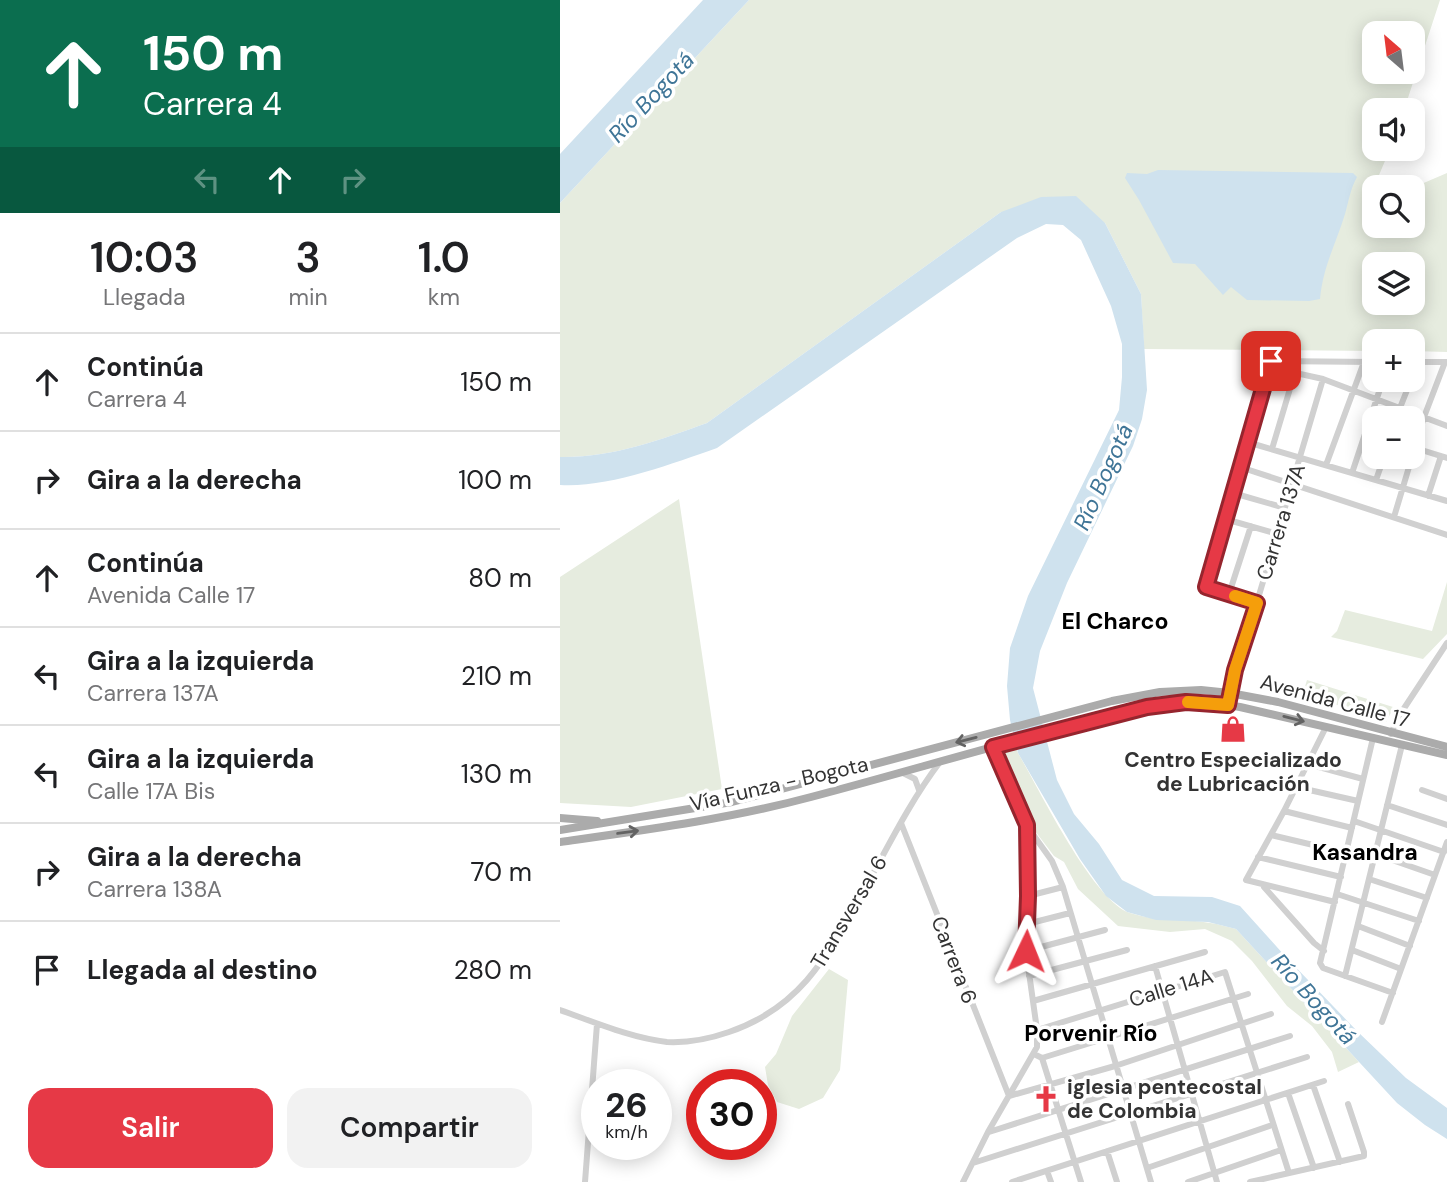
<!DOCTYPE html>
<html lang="es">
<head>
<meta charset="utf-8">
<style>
	:root { --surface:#fff; --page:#f2f2f2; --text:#202124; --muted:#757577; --line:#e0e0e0; --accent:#e63946 }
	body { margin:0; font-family:"DM Sans",sans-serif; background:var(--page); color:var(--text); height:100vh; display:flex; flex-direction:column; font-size:26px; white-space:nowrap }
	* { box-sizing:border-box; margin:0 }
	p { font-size:23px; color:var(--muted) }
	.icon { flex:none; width:38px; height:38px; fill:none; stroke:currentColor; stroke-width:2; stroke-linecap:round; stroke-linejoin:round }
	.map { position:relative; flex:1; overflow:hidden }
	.sheet { display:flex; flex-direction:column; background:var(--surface); width:560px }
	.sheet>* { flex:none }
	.top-card { background:#0b6e4f; color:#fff; overflow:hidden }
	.needle { width:46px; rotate:332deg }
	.buttons { position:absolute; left:802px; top:21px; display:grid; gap:14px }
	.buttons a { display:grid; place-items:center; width:63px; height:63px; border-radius:14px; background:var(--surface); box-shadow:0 4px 18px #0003; font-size:35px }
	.speed { position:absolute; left:21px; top:1069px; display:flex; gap:14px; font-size:35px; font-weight:700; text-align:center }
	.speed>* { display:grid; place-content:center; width:91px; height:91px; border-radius:50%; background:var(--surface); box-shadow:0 4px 18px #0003; line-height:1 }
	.speed small { font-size:18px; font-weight:400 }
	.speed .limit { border:10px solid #d22; background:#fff; color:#111 }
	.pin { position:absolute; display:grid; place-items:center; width:60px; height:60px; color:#fff; margin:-30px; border-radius:14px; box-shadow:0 4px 10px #0006 }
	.me { position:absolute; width:77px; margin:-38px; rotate:2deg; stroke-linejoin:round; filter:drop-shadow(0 0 5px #0008) }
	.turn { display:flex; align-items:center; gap:24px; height:147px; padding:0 28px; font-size:32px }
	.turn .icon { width:91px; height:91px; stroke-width:2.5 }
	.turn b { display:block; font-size:49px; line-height:60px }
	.lanes { display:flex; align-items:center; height:66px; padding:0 28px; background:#0003; justify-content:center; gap:35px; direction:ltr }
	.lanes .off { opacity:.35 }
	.eta { display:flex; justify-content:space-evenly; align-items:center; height:119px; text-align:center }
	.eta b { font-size:42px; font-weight:600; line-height:49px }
	.action { display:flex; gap:14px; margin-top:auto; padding:14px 28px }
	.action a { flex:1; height:80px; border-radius:21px; background:var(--accent); color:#fff; font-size:28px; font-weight:600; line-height:80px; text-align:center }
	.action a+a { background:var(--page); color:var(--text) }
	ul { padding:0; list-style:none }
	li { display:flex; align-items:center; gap:21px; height:98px; padding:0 28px; border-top:2px solid var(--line) }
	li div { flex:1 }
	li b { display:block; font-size:26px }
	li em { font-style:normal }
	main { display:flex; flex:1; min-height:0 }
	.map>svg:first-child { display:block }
	.green { fill:#e6ecdf; fill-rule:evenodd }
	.water { fill:#cfe2ee }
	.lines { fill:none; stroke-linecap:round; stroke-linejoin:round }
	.minor { stroke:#d0d0d0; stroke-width:6 }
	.major { stroke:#ababab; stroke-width:8 }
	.oneway { stroke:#636363 }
	.route-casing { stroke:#96252e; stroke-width:18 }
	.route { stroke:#e63946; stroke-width:12 }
	.slow { stroke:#f59e0b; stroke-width:12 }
	.labels { text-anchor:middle; stroke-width:7; stroke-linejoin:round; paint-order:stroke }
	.street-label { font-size:21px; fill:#333; stroke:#fff }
	.poi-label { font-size:21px; font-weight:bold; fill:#333; stroke:#fff }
	.water-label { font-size:23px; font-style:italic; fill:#3f7597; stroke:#fff }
	.neighbourhood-label { font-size:23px; font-weight:bold; fill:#000; stroke:#fff }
</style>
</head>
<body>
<main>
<section class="sheet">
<div class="top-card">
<div class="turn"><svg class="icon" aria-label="ahead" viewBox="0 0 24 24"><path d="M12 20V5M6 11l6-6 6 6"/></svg><div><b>150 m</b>Carrera 4</div></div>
<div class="lanes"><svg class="icon off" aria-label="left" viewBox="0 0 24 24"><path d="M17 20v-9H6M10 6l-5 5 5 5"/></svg><svg class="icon" aria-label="ahead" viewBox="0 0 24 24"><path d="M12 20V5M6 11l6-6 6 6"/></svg><svg class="icon off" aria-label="right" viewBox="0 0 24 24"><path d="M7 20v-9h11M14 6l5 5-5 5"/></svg></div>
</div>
<div class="eta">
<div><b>10:03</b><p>Llegada</p></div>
<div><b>3</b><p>min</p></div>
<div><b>1.0</b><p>km</p></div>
</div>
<ul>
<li><svg class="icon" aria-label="ahead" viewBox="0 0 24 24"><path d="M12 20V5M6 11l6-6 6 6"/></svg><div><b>Continúa</b><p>Carrera 4</p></div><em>150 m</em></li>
<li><svg class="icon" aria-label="right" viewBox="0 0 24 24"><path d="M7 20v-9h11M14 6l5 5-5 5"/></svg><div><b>Gira a la derecha</b></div><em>100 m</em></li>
<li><svg class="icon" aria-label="ahead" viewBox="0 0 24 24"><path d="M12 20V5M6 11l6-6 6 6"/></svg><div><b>Continúa</b><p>Avenida Calle 17</p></div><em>80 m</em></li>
<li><svg class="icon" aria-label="left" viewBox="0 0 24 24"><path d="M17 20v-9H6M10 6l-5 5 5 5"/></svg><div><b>Gira a la izquierda</b><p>Carrera 137A</p></div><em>210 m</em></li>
<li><svg class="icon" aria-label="left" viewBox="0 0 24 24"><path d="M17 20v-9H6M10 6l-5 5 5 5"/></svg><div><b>Gira a la izquierda</b><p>Calle 17A Bis</p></div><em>130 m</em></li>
<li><svg class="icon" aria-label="right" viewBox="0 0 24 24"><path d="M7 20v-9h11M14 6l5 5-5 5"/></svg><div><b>Gira a la derecha</b><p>Carrera 138A</p></div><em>70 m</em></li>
<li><svg class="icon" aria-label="arrive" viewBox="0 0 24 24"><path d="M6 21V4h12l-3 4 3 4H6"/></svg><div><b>Llegada al destino</b></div><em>280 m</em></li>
</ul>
<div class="action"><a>Salir</a><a>Compartir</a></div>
</section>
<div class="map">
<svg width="887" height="1182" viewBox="0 0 887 1182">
	<rect width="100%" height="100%" fill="#fff"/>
	<path class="green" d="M189 0H880L844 110H814V149H830L814 187 809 206 814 205V226H852V188L887 173V352L852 351V341H814V351L584 349 581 294 545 223 441 212 147 423C100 440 51 458 0 457V203ZM814 33H852V72H814ZM814 264H852V303H814Z
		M119 499 162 789 71 807 0 803V577Z
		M887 582V634L863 659 771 637 777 631 785 610 872 631Z
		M747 680 833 707H834L826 722 743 693Z
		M455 744 458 753C479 789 533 901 570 913 597 922 623 918 650 923 659 924 667 927 676 929L799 1062 778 1072 772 1052 752 1026 727 1006 692 961 672 941 645 929 610 932 558 926 518 889 504 862 494 856 469 823 437 750Z
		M269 969 288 980 280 1070 263 1098 239 1109 217 1102 208 1085 205 1067 216 1054 232 1016Z"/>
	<path class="water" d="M143 0H189L0 203V154Z
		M598 170 793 173 797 177C790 190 789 200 785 214 776 244 763 266 760 299L749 301 687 300 671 287 663 295 635 264 613 263 579 200 565 178 567 173 587 174Z
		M516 196 545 223 581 294 587 390 582 419 573 446 507 583 480 651 473 688 497 780 514 814 539 844 562 880 594 896 652 897 680 906 725 956 797 1031 846 1078 887 1108V1139L865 1125 837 1103 676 929 648 922 596 920 567 912 546 896 520 859 458 753 450 720 447 686 450 648 468 596 559 410 562 377V344L551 306 521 240 503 225 486 224 457 238 157 448C111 464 48 488 0 485V457C51 458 100 440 147 423L441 212 481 197Z"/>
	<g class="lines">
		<path class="minor" d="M852 362H887
			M709 367 763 379 887 426
			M852 376 858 362
			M836 418 851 380
			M687 442 887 501
			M855 448 887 458
			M712 449 735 372
			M766 465 804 362
			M680 467 887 535
			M792 473 823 380
			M816 480 824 457
			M673 493 725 508
			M868 496 881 456
			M834 517 864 417 885 362
			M665 519 718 534
			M669 594 691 526
			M697 602 646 587 711 361 814 362
			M668 705 676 665 697 602 763 379
			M766 727 724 811 686 880 775 902
			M831 734 837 719 887 643
			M813 738 760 963 763 968 833 993
			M433 747 467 826 492 861 503 887 591 1182
			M748 764 803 779
			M343 773 355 779 359 790
			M736 787 798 801
			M862 790 887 799
			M827 805 887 825
			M724 811 792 828
			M794 821 884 852
			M341 823 449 1096
			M711 835 787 853
			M815 854 875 875
			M698 857 781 877
			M809 879 867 898
			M704 887 754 943 764 951
			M777 894 859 921
			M468 896 503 887
			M467 924 510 913
			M798 926 850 946
			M792 950 841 969
			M466 951 545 930
			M595 966 657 1182
			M469 976 567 950
			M785 976 842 745
			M473 1001 645 952
			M0 1010C34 1022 71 1038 107 1042 128 1043 149 1039 169 1032 239 1008 265 960 299 899 325 853 348 804 380 762
			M822 1022 887 842
			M477 1030 665 972 729 1173
			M474 1054 482 1058 688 994
			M482 1058 521 1182
			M753 1085 780 1162
			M728 1093 754 1168
			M449 1096 555 1066 711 1014
			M429 1132 730 1036
			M547 1151 557 1182
			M413 1163 747 1057
			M587 1168 712 1125
			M487 1171 491 1182
			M25 1182 37 1024
			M403 1182 428 1132 477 1047V1030L466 951 468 896 467 826
			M452 1182 764 1081
			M628 1182 721 1150
			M690 1182 804 1156V1152L788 1104"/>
		<path class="major" d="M0 818 37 821
			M0 830 172 802 552 701 600 692 641 690 670 693 718 702 887 747
			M0 842C85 830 169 819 251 797 327 777 401 755 477 735 544 717 610 694 680 707L887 755"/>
	</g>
	<defs><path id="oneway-shaft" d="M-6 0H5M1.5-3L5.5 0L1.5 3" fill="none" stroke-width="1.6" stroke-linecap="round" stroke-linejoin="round" transform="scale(1.75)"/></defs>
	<g class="oneway">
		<use href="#oneway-shaft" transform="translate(734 719) rotate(14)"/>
		<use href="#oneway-shaft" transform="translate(406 740) rotate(166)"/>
		<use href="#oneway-shaft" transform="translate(68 832) rotate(-8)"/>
	</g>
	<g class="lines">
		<defs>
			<path id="route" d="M466 951 468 896 467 825 433 747 587 707 626 702 668 705 675 670 697 603 646 587 711 361"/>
		</defs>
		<use href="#route" class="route-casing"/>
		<use href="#route" class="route"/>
		<path class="slow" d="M628 702 668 705 675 670 697 603 675 596"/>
	</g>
	<defs>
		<symbol id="shop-bare" viewBox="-9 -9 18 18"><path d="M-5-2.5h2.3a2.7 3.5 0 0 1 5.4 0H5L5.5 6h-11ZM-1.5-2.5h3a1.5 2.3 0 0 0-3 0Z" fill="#e63946" stroke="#fff" stroke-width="2.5" paint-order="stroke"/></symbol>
		<symbol id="church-bare" viewBox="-9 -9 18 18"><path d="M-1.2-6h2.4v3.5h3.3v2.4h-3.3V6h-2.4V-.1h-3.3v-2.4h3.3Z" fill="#e63946" stroke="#fff" stroke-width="2.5" paint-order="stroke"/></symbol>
	</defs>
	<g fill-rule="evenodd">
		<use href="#shop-bare" x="654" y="710" width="38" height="38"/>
		<use href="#church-bare" x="467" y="1080" width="38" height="38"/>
	</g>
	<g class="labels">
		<g class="street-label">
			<text transform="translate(721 522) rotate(-73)" y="7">Carrera 137A</text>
			<text transform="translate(775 701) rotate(15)" y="7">Avenida Calle 17</text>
			<text transform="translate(219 784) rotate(-13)" y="7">Vía Funza - Bogota</text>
			<text transform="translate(289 912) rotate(-59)" y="7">Transversal 6</text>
			<text transform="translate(394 960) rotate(69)" y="7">Carrera 6</text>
			<text transform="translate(611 988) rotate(-17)" y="7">Calle 14A</text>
		</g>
		<g class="poi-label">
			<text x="673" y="767">Centro Especializado<tspan x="673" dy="24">de Lubricación</tspan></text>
			<text x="507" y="1094" text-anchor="start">iglesia pentecostal<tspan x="507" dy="24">de Colombia</tspan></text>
		</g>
		<g class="water-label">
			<text transform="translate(91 97) rotate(-47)" y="8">Río Bogotá</text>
			<text transform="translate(543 477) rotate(-66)" y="8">Río Bogotá</text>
			<text transform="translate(754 999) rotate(48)" y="8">Río Bogotá</text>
		</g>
		<g class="neighbourhood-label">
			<text x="555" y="629">El Charco</text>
			<text x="805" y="860">Kasandra</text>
			<text x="531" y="1041">Porvenir Río</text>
		</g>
	</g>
</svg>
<div class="buttons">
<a><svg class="needle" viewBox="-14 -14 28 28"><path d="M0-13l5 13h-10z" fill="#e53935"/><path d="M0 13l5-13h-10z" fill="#757577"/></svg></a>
<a><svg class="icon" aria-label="sound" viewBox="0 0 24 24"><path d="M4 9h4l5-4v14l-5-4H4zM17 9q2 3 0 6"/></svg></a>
<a><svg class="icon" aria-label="search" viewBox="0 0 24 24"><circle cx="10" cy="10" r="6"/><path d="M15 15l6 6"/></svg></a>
<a><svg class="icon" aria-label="layers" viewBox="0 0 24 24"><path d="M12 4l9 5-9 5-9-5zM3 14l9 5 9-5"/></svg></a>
<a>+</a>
<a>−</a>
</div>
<div class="speed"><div>26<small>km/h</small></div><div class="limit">30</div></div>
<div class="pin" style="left:711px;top:361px;background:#d93025"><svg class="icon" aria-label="arrive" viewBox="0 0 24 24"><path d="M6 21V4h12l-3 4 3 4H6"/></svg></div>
<svg class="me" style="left:466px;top:951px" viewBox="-20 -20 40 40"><path d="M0-17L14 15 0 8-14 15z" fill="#e63946" stroke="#fff" stroke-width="4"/></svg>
</div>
</main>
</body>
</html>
